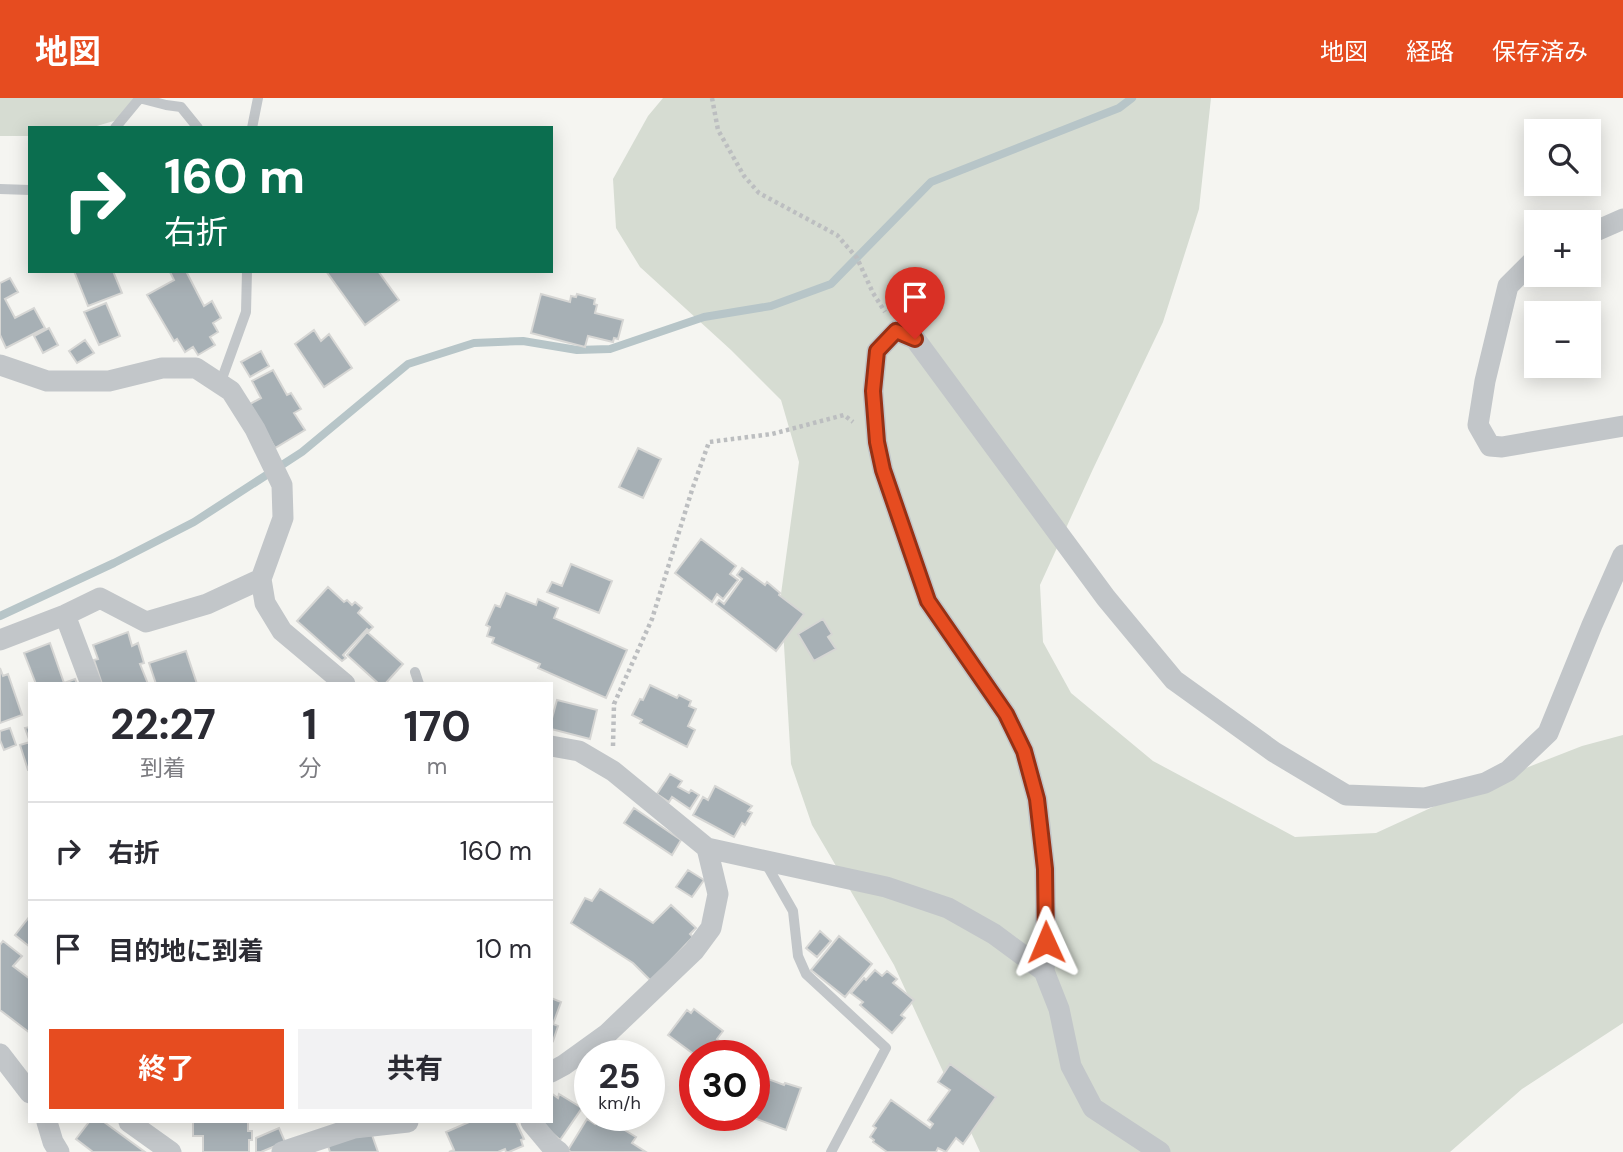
<!DOCTYPE html>
<html lang="ja">
<head>
<meta charset="utf-8">
<style>
	:root { --surface:#fff; --page:#f2f2f3; --text:#2b2b33; --muted:#7c7c81; --line:#e1e1e2; --accent:#e64c20 }
	body { margin:0; font-family:"DM Sans","Noto Sans JP",sans-serif; background:var(--page); color:var(--text); height:100vh; display:flex; flex-direction:column; font-size:26px; white-space:nowrap }
	* { box-sizing:border-box; margin:0 }
	p { font-size:23px; color:var(--muted) }
	.icon { flex:none; width:38px; height:38px; fill:none; stroke:currentColor; stroke-width:2; stroke-linecap:round; stroke-linejoin:round }
	.map { position:relative; flex:1; overflow:hidden }
	.details { position:absolute; left:28px; top:584px; width:525px; height:441px; display:flex; flex-direction:column; background:var(--surface); border-radius:0px; box-shadow:0 4px 18px #0003 }
	.details>* { flex:none }
	.guide { position:absolute; left:28px; top:28px; width:525px; height:147px; border-radius:0px; box-shadow:0 4px 18px #0003; background:#0b6e4f; color:#fff; overflow:hidden }
	.buttons { position:absolute; left:1524px; top:21px; display:grid; gap:14px }
	.buttons a { display:grid; place-items:center; width:77px; height:77px; border-radius:0px; background:var(--surface); box-shadow:0 4px 18px #0003; font-size:35px }
	.speed { position:absolute; left:574px; top:942px; display:flex; gap:14px; font-size:35px; font-weight:700; text-align:center }
	.speed>* { display:grid; place-content:center; width:91px; height:91px; border-radius:50%; background:var(--surface); box-shadow:0 4px 18px #0003; line-height:1 }
	.speed small { font-size:18px; font-weight:400 }
	.speed .limit { border:10px solid #d22; background:#fff; color:#111 }
	.pin { position:absolute; display:grid; place-items:center; width:60px; height:60px; color:#fff; margin:-72px -30px; border-radius:50% 50% 50% 0; rotate:-45deg; box-shadow:0 0 7px #0007 }
	.pin .icon { rotate:45deg }
	.me { position:absolute; width:77px; margin:-38px; rotate:359deg; stroke-linejoin:round; filter:drop-shadow(0 0 5px #0008) }
	.turn { display:flex; align-items:center; gap:24px; height:147px; padding:0 21px; font-size:32px }
	.turn .icon { width:91px; height:91px; stroke-width:2.5 }
	.turn b { display:block; font-size:49px; line-height:60px }
	.eta { display:flex; justify-content:space-evenly; align-items:center; height:119px; text-align:center }
	.eta b { font-size:42px; font-weight:700; line-height:49px }
	.primary-button { display:flex; gap:14px; margin-top:auto; padding:14px 21px }
	.primary-button a { flex:1; height:80px; border-radius:0px; background:var(--accent); color:#fff; font-size:28px; font-weight:700; line-height:80px; text-align:center }
	.primary-button a+a { background:var(--page); color:var(--text) }
	ul { padding:0; list-style:none }
	li { display:flex; align-items:center; gap:21px; height:98px; padding:0 21px; border-top:2px solid var(--line) }
	li div { flex:1 }
	li b { display:block; font-size:26px }
	li em { font-style:normal }
	header { display:flex; align-items:center; gap:42px; box-sizing:border-box; height:98px; padding:0 35px; background:var(--accent); color:#fff }
	header strong { font-size:33px }
	nav { display:flex; gap:38px; margin-inline-start:auto; font-size:24px }
	.map>svg:first-child { display:block }
	.green { fill:#d6dcd2 }
	.lines { fill:none; stroke-linecap:round; stroke-linejoin:round }
	.stream { stroke:#b7c5c8; stroke-width:8 }
	.building { fill:#a7b0b5; stroke:#d6d6d4; stroke-width:2 }
	.path { stroke:#bcbec0; stroke-width:4.5; stroke-dasharray:3.5 3.5; stroke-linecap:butt }
	.service { stroke:#c2c6c9; stroke-width:10 }
	.minor { stroke:#c2c6c9; stroke-width:21 }
	.route-casing { stroke:#963115; stroke-width:18 }
	.route { stroke:#e64c20; stroke-width:12 }
</style>
</head>
<body>
<header>
<strong>地図</strong>
<nav><a>地図</a><a>経路</a><a>保存済み</a></nav>
</header>
<div class="map">
<svg width="1623" height="1054" viewBox="0 0 1623 1054">
	<rect width="100%" height="100%" fill="#f5f5f1"/>
	<path class="green" d="M0 0H149L124 20 90 30H30V38H0Z
		M663 0H1211L1199 111 1163 224 1093 371 1040 487 1043 544 1071 595 1153 663 1295 739 1376 735 1472 691 1582 648 1623 637V925L1522 991 1450 1054H980L894 867 812 727 791 666 781 496 799 364 781 302 731 252 640 169 616 130 613 81 648 18Z"/>
	<g class="lines">
		<path class="stream" d="M0 518 114 465 194 424 302 354 408 266 474 245 523 243 577 252 610 251 704 219 771 208 831 186 931 84 1119 10 1132 0"/>
	</g>
	<path class="building" d="M74 173H113L122 195 88 208Z
		M171 173H186L204 208 212 203 221 220 213 225 218 234 210 239 215 247 198 257 193 249 185 254 177 241 174 243 147 197 174 182 170 174Z
		M326 173H378L399 202 365 227Z
		M10 180 18 194 5 201 15 220 34 210 45 230 6 250 0 237V185Z
		M541 196 570 204 571 198 576 199 577 196 595 201 594 206 597 207 595 215 623 222 618 241 614 240 613 244 588 238 585 249 531 235Z
		M106 205 120 238 99 247 84 214Z
		M49 230 58 247 43 255 34 238Z
		M314 232 321 243 329 236 352 270 324 289 295 246Z
		M85 242 94 255 77 265 69 253Z
		M261 253 269 268 250 279 241 264Z
		M273 272 287 297 291 295 301 311 294 315 305 332 275 350 250 306 261 300 252 283Z
		M638 350 661 361 643 400 619 389Z
		M701 441 736 468 730 476 738 482 723 501 717 496 712 504 675 475Z
		M571 466 612 483 599 515 547 494 552 484 562 488Z
		M742 470 765 487 767 484 780 495 779 497 804 516 776 553 716 506 719 502 724 506 742 481 737 477Z
		M328 489 344 504 347 502 352 507 355 504 362 510 358 515 373 529 369 533 367 531 343 557 346 560 342 563 297 523Z
		M506 495 536 507 538 501 558 510 554 520 627 552 606 600 538 570 540 566 492 545 494 540 487 538 490 529 486 527 495 507 500 509Z
		M823 521 832 536 828 539 836 551 814 563 798 536Z
		M128 534 132 548 138 545 144 565 140 566 148 586H102L94 562 98 561 93 547Z
		M367 534 403 566 385 586H379L347 557Z
		M50 545 64 585 75 581 77 586H36L24 555Z
		M186 553 197 586H156L149 565Z
		M0 570 3 578 8 576 22 617 0 625Z
		M650 587 677 600 679 597 691 603 689 608 696 611 688 628 695 632 687 649 640 625 642 622 632 617 640 601 643 602Z
		M557 602 597 612 590 641 551 631V624Z
		M30 629V672H28L20 647 30 644 25 630Z
		M10 630 16 647 4 652 0 642V633Z
		M670 676 682 683 678 689 689 695 691 692 699 697 690 711 672 699 669 704 657 696Z
		M715 688 752 708 748 713 752 715 745 727 742 725 734 739 693 717 703 699 708 702Z
		M634 710 681 742 672 757 624 725Z
		M688 772 704 782 692 799 676 789Z
		M600 791 653 825 671 807 696 830 690 836 693 839 651 883 633 865 571 825 585 800 592 803Z
		M30 818V849L15 837Z
		M820 833 831 843 817 859 806 850Z
		M839 838 872 866 845 899 811 872Z
		M3 843 22 858 13 868 30 881V935L0 912V847Z
		M875 872 882 878 887 873 897 881 893 885 914 902 901 917 905 920 892 935 860 907 863 904 851 895 864 880 866 882Z
		M551 900 561 904 553 926 558 928 553 943 551 942Z
		M694 911 723 933 717 941 726 948 719 957H713L710 955 709 957H695L668 937 687 912 691 915Z
		M950 966 996 999 963 1046 956 1040 946 1054 938 1050 936 1054H887L873 1044 874 1042 870 1039 876 1030 873 1028 891 1002 930 1030 933 1026 928 1022 950 992 938 984Z
		M760 978 784 987 785 985 801 990 786 1032 746 1017H754V994Z
		M551 995 558 1000 559 996 582 1010 560 1042 540 1024H551Z
		M600 1017 636 1039 632 1045 646 1054H571L568 1052 587 1021 595 1026Z
		M89 1024H104L145 1054H93L76 1041Z
		M193 1024H248V1033H252V1042H249V1054H203V1038H193Z
		M469 1024H516L524 1041 521 1042 523 1048 509 1054H506L505 1051 498 1054H449L454 1052 446 1034Z
		M279 1030 285 1044 261 1054H256V1040Z
		M372 1037 378 1054H330L328 1048 353 1039Z"/>
	<g class="lines">
		<path class="path" d="M712 0 718 32 744 78 759 95 837 137 857 160 873 195 885 214
			M613 648 614 606 652 521 692 392 709 344 772 336 844 317 853 324"/>
		<path class="service" d="M139 0 166 7 181 9 198 30
			M115 30 139 1
			M252 30 258 0
			M0 91 30 92
			M220 286 246 214 247 173
			M415 574 419 586
			M765 764 793 813 798 858 806 876 886 950 831 1054"/>
		<path class="minor" d="M1589 136 1623 121
			M1536 160 1508 188 1485 283 1478 327 1490 348 1502 349 1623 328
			M0 267 47 283H109L162 270H196L231 293 255 331 282 387 283 420 261 481 265 505 282 533 345 586
			M65 517 91 586
			M0 542 65 517 100 500 146 524 207 506 261 481
			M551 648 579 653 613 673 707 750 886 789 948 810 994 836 1044 873
			M0 956 30 995
			M551 974 564 967 607 936 694 853 711 830 718 796 707 750
			M47 1024 53 1044 59 1054
			M129 1024 171 1054
			M531 1024 551 1048 559 1054
			M282 1054 354 1030 408 1024
			M1160 1054 1093 1010 1071 968 1059 911 1044 873 1046 844 1045 771 1037 701 1024 653 1006 616 928 503 883 372 877 344 873 293 877 253 896 233 915 241 1106 500 1174 582 1274 654 1346 697 1425 700 1485 685 1508 673 1548 635 1592 527 1623 457"/>
	</g>
	<g class="lines">
		<defs>
			<path id="route" d="M915 241 896 233 877 253 873 293 877 344 883 372 928 503 1006 616 1024 653 1037 701 1045 771 1046 844"/>
		</defs>
		<use href="#route" class="route-casing"/>
		<use href="#route" class="route"/>
	</g>
</svg>
<div class="buttons">
<a><svg class="icon" aria-label="search" viewBox="0 0 24 24"><circle cx="10" cy="10" r="6"/><path d="M15 15l6 6"/></svg></a>
<a>+</a>
<a>−</a>
</div>
<div class="speed"><div>25<small>km/h</small></div><div class="limit">30</div></div>
<div class="pin" style="left:915px;top:241px;background:#d93025"><svg class="icon" aria-label="arrive" viewBox="0 0 24 24"><path d="M6 21V4h12l-3 4 3 4H6"/></svg></div>
<svg class="me" style="left:1046px;top:844px" viewBox="-20 -20 40 40"><path d="M0-17L14 15 0 8-14 15z" fill="#e64c20" stroke="#fff" stroke-width="4"/></svg>
<div class="guide">
<div class="turn"><svg class="icon" aria-label="right" viewBox="0 0 24 24"><path d="M7 20v-9h11M14 6l5 5-5 5"/></svg><div><b>160 m</b>右折</div></div>
</div>
<section class="details">
<div class="eta">
<div><b>22:27</b><p>到着</p></div>
<div><b>1</b><p>分</p></div>
<div><b>170</b><p>m</p></div>
</div>
<ul>
<li><svg class="icon" aria-label="right" viewBox="0 0 24 24"><path d="M7 20v-9h11M14 6l5 5-5 5"/></svg><div><b>右折</b></div><em>160 m</em></li>
<li><svg class="icon" aria-label="arrive" viewBox="0 0 24 24"><path d="M6 21V4h12l-3 4 3 4H6"/></svg><div><b>目的地に到着</b></div><em>10 m</em></li>
</ul>
<div class="primary-button"><a>終了</a><a>共有</a></div>
</section>
</div>
</body>
</html>
